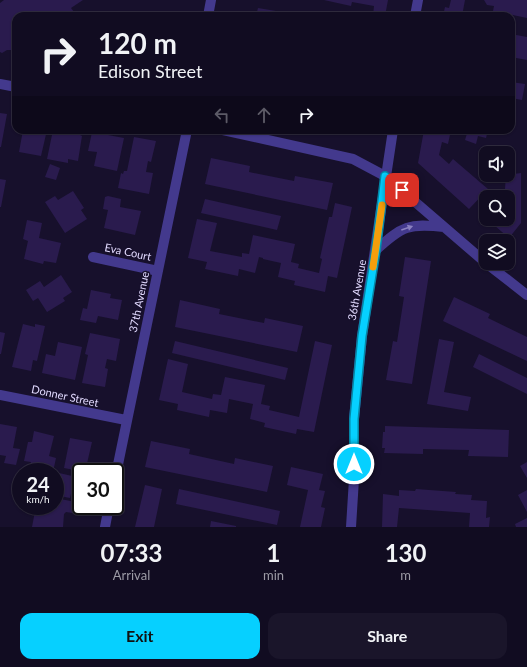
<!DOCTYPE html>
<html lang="en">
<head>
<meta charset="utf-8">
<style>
	:root { --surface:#110c21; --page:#1a152a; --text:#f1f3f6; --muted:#9c9ba5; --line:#302c3f; --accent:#06d0ff }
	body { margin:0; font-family:Lato,sans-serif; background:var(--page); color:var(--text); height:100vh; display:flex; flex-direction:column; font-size:15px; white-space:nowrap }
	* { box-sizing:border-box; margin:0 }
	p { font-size:13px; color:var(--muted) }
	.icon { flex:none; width:22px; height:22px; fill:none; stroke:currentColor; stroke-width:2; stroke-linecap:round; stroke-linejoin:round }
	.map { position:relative; height:527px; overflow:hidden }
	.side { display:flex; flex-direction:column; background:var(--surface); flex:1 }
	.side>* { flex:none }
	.hud { position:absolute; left:12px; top:12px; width:503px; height:122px; border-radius:12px; box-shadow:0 1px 3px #0004,0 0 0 1px var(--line); background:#110c21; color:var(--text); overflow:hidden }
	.buttons { position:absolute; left:479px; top:146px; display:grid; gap:8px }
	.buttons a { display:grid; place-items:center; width:36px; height:36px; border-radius:8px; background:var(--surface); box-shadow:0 1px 3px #0004,0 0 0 1px var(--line); font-size:20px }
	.speed { position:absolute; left:12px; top:463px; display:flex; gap:8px; font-size:20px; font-weight:700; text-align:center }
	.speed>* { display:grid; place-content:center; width:52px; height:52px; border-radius:50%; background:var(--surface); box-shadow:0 1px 3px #0004,0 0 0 1px var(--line); line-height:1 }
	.speed small { font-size:10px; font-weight:400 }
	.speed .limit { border:2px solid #111; border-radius:6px; background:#fff; color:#111 }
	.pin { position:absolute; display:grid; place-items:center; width:34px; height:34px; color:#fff; margin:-17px; border-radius:8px; box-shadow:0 2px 6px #0006 }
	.me { position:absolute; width:44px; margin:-22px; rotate:0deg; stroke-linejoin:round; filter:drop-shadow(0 0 3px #0008) }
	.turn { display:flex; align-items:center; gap:14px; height:84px; padding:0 20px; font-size:18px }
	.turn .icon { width:52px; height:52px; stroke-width:2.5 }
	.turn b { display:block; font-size:28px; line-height:34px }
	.lanes { display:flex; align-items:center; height:38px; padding:0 20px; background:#0003; justify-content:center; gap:20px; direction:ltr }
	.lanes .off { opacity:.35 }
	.eta { display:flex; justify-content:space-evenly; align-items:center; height:68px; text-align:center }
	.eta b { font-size:24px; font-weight:700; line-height:28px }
	.button { display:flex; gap:8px; margin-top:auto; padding:8px 20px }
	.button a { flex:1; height:46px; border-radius:12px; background:var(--accent); color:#111; font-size:16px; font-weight:700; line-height:46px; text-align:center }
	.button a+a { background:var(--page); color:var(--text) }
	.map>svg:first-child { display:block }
	.building { fill:#2a1b4e }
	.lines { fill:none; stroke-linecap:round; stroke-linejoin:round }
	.street { stroke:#43398d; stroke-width:10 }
	.oneway { fill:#8b81c0 }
	.route-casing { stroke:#0487a6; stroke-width:10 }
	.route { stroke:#06d0ff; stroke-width:7 }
	.slow { stroke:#f59e0b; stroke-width:7 }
	.labels { text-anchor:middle; stroke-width:3; stroke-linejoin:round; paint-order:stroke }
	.street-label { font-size:11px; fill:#e2daff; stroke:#17102c }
</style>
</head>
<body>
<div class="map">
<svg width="527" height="527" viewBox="0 0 527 527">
	<rect width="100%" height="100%" fill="#17102c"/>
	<path class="building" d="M4 0H83L71 8 77 16H16V54L11 50H7L2 53 0 52V3Z
		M324 0H388L385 16H373L374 6 352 2 351 6Z
		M451 0H465L462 16H443L445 7 449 8Z
		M484 0H527V18L493 11 494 6 487 5Z
		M258 8 300 15V16H256Z
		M511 34 527 37V60L511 57Z
		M511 82 525 84 522 100 511 98Z
		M0 113 7 114 1 147H0Z
		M23 130H47L41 156 19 152Z
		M53 130H81L80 135 82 136 78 161 68 159V163L47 159Z
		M424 130H451L448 144 442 142 439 155 449 164 453 159 488 189 469 209 418 163Z
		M468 130H488L486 138 478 136 476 144 465 140Z
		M92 132 124 138 117 171 94 166 97 152 88 151Z
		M134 137 156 141 151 162 148 161 146 172 153 173 149 194 118 188 121 173 123 174 124 171H127Z
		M211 158 250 166 249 172 294 181 295 176 333 183 327 210 205 184Z
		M50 164 60 168 56 180 45 177Z
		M521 173V223L509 238 487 219H508V197H496V189H505L506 175Z
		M0 179 6 180 1 207H0Z
		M73 191 84 208 81 210 87 219 65 233 45 202 55 196 58 200Z
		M108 196 121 199 120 207 141 211 135 235 104 228 108 210 103 209 105 197Z
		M205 199 281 216 277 230 201 213Z
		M335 203 352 207 337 278 328 276 325 292 294 285 295 281 278 277 281 263 263 259V258L259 257 255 273 239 269 238 276 205 269 207 262 188 258 197 219 217 223 210 251 242 257V253L249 254 253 235 295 244 291 262 299 264 298 268 319 273 322 259 320 258 329 217H332Z
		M486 205V218L480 213Z
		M27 220 42 223 39 238 61 243 56 263 44 261 43 264 24 259 28 241 23 239Z
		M405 257 431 261 412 384 386 380 393 341 397 342 404 297 399 296Z
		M61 275 72 292 63 298 65 301 47 312 38 298 33 301 26 290 40 281 44 287Z
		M91 290 111 294 110 298 122 300 118 320 98 316 96 323 80 320 83 308 87 309Z
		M454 297 490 314 488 318 527 337V361L443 321Z
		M180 300 220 309 219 314 264 323 265 318 303 326 297 352 175 327Z
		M23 324 35 327V324L45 326 37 361 33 360 31 371 12 367Z
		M0 332 5 333 1 354H0Z
		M90 333 120 339 116 361 107 359 105 368 108 369 105 387 82 383 88 355 85 354Z
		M439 339 454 342 444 392 471 397 468 411 427 404Z
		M175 341 288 368 285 380 172 353Z
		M315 341 332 345 314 432 297 429 296 434 264 427 265 423 250 419 253 404 229 399 227 413 210 410 209 417 177 410 178 404 159 400 168 359 188 364 182 392 212 399 213 394 221 395 225 377 265 385 261 404 270 406 269 410 299 417Z
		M58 342 82 347 75 380 42 373 46 354 55 356Z
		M479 354 527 378V394L473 367Z
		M0 424 17 427 13 448 20 449 16 465 4 463 6 456 0 455Z
		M385 426 509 430 508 457 468 456 469 450 423 449V454L384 453 385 448H382L383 432H385Z
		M34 431 54 436 49 456 56 458 53 472 29 469 31 462 24 461 28 442H32Z
		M70 438 92 442 85 472 64 468Z
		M151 441 190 449 189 454 234 464 235 458 273 466 267 492 145 467Z
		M527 462V478L520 466Z
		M291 467 323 474 319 490 325 491 321 507 325 508 321 527H300L308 490 287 485Z
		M59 473 81 478V491L72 489 70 498 55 495Z
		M145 485 162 489 154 527H135Z
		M179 489 280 511 277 525 176 504Z
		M416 489 456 492 455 494 472 495 471 500 487 501 486 518 490 517 489 527H469L470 513 399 508 397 527H382L383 494 399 496V490L415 491Z
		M527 490V512L518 495Z
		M55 498 81 503 79 514 66 512 64 514 63 527H32L36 506H55Z
		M527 518V527H516L515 524Z
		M211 521 236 526V527H210Z"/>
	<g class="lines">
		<path class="street" d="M208 16 211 0
			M415 16 418 0
			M0 84 16 87
			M223 130 353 159 385 176 486 263
			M376 250C402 226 409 223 444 227
			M93 257 158 271
			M486 263 527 295
			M0 395 126 420
			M115 479 187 130
			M105 527 109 506
			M351 527 354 479V419L362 336 393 130"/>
	</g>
	<defs><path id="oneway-solid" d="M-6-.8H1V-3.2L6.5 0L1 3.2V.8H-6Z"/></defs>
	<use class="oneway" href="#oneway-solid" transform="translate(407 228) rotate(-19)"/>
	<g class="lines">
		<defs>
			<path id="route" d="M354 464V419L362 336 376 250 385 176 402 190"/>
		</defs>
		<use href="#route" class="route-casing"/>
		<use href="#route" class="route"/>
		<path class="slow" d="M373 267 382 205"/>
	</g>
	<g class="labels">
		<g class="street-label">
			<text transform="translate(128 252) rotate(12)" y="4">Eva Court</text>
			<text transform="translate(357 290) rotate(-80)" y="4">36th Avenue</text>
			<text transform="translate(139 302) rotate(-78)" y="4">37th Avenue</text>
			<text transform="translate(65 396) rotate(12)" y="4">Donner Street</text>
		</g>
	</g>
</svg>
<div class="buttons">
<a><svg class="icon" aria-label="sound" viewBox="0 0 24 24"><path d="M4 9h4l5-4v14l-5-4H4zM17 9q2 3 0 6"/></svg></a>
<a><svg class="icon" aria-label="search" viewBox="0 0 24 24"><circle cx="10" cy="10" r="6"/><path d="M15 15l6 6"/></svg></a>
<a><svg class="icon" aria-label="layers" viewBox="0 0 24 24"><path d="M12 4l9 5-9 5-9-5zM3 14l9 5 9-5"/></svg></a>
</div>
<div class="speed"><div>24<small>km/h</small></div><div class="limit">30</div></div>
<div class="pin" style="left:402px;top:190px;background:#d93025"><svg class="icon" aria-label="arrive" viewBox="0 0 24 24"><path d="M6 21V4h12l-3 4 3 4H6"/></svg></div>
<svg class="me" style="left:354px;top:464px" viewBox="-20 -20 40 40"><circle r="17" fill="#06d0ff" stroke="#fff" stroke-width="3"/><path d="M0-11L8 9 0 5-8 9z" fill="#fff"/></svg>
<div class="hud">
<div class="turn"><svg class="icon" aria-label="right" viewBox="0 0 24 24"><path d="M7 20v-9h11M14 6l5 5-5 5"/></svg><div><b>120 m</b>Edison Street</div></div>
<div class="lanes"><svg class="icon off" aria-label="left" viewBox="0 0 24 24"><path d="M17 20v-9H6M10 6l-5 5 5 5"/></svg><svg class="icon off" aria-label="ahead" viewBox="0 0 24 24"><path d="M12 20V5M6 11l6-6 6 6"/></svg><svg class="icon" aria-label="right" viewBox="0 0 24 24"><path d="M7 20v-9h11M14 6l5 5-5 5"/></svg></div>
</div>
</div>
<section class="side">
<div class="eta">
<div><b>07:33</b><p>Arrival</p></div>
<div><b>1</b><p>min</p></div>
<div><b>130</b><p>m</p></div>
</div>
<div class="button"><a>Exit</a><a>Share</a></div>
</section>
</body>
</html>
